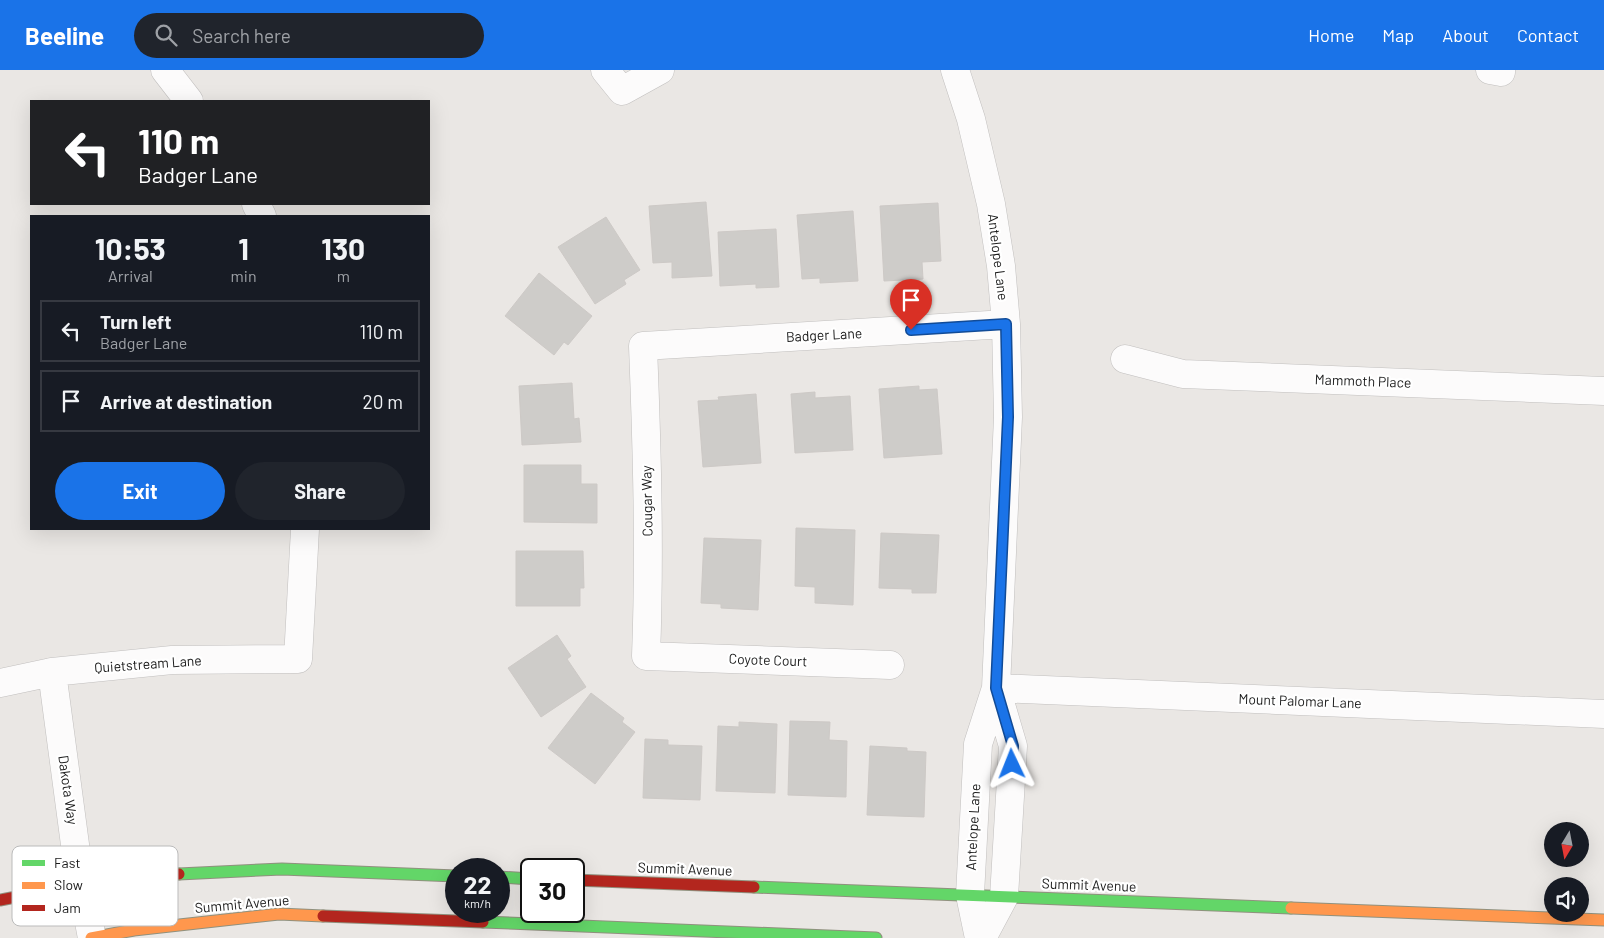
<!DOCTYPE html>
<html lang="en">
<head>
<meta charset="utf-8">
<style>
	:root { --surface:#171b24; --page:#20242c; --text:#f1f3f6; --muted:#9ea1a6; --line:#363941; --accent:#1a73e8 }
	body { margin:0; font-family:Barlow,sans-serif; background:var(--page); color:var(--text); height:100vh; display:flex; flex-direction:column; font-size:19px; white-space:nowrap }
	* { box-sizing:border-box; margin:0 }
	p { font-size:16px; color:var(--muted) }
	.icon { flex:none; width:28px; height:28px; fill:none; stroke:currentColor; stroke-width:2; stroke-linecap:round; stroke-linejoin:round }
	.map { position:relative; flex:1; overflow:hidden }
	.sheet { position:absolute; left:30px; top:145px; width:400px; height:315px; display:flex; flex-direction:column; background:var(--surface); border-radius:0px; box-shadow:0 5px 20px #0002 }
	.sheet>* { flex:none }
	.top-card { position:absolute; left:30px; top:30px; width:400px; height:105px; border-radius:0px; box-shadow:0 5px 20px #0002; background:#202124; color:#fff; overflow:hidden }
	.needle { width:32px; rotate:190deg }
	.fabs { position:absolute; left:1544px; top:752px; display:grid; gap:10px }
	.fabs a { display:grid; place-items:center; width:45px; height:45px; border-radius:50%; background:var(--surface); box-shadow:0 5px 20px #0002; font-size:25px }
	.speed { position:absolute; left:445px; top:788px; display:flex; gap:10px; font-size:25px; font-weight:700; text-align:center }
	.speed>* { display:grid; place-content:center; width:65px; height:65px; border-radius:50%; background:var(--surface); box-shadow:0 5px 20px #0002; line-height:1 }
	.speed small { font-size:12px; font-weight:400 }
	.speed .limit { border:2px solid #111; border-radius:8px; background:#fff; color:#111 }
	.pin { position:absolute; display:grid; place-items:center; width:42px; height:42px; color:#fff; margin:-51px -21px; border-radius:50% 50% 50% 0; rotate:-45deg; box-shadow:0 0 5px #0007 }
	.pin .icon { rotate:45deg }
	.me { position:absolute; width:55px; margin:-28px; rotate:358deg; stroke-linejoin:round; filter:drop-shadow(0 0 4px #0008) }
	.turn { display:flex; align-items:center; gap:18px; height:105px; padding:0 25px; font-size:22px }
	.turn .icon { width:65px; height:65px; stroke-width:2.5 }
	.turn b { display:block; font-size:35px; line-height:42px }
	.eta { display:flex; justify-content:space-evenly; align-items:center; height:85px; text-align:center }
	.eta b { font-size:30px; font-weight:700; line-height:35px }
	.button { display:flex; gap:10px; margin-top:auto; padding:10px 25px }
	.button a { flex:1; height:58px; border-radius:30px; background:var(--accent); color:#fff; font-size:20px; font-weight:700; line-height:58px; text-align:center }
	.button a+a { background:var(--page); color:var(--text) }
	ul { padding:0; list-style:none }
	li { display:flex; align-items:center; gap:15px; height:62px; margin:0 10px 8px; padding:0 15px; border:2px solid var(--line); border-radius:0px }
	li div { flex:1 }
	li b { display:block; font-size:19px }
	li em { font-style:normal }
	header { display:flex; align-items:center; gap:30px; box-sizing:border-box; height:70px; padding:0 25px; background:var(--accent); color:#fff }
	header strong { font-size:24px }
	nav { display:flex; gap:28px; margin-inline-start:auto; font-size:18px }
	.search { width:350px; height:45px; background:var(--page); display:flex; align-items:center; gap:12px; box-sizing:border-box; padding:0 18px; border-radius:28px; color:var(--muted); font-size:19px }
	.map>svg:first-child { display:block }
	.building { fill:#ceccc9; stroke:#cdc9c6 }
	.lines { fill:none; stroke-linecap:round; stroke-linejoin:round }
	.street-casing { stroke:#c1bfbe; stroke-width:29 }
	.fast-casing { stroke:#90917e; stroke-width:13 }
	.slow-casing { stroke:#90917e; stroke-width:13 }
	.jam-casing { stroke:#90917e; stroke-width:13 }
	.street { stroke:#fcfbfb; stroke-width:28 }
	.fast { stroke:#63d668; stroke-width:11 }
	.slow { stroke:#ff974d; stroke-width:11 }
	.jam { stroke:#b3261e; stroke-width:11 }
	.route-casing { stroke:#114b97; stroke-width:12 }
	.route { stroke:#1a73e8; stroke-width:9 }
	.labels { text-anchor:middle; stroke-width:4.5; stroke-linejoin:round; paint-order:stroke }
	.street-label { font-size:14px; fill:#1b1b1b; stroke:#fff }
	.key { fill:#fff; stroke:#bbb; stroke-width:1 }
	.key-label { font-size:14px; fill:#1b1b1b }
</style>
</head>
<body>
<header>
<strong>Beeline</strong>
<div class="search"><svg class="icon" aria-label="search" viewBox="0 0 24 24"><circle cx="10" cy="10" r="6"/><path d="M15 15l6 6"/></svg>Search here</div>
<nav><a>Home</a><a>Map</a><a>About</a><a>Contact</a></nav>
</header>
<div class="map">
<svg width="1604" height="868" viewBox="0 0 1604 868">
	<rect width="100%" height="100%" fill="#eae7e4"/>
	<path class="building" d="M706 132 712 206 672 208V192L653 193 649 136Z
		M938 133 941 191 922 192 923 209 884 211 880 136Z
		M853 141 858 211 820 213V208L802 209 797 145Z
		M606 147 640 200 624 210 626 214 595 234 558 177Z
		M776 159 779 217 756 218V214L720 216 718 162Z
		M539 203 592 246 568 275 564 272 554 285 505 246Z
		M572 313 574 349 579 348 581 372 522 375 519 316Z
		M919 316V320L937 319 942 384 884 388 879 319Z
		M815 322V328L850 326 853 380 795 383 791 324Z
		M756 324 761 393 703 397 698 331 719 330 718 327Z
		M524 395H581V414H597V453L524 452Z
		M796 458 855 460 853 535 815 533V517L795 516Z
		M881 463 939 465 936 523H912V519L879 518Z
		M704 468 761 470 758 540 721 538V534L701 533Z
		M516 481H583L584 518H580V536H516Z
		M557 565 571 586 567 589 586 617 541 647 508 598Z
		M591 623 624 648 622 652 635 662 595 714 548 678Z
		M790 651 830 652 829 670 847 671 846 727 788 725Z
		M739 652 777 654 775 723 716 721 718 656 739 657Z
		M645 669 668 670V675L702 676 700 730 643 728Z
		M870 676 907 678V681L926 682 924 747 867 745Z"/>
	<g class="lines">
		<defs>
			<path id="street" d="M165 0 189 31
				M605 0 622 21 660 0
				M955 0 971 49 991 134 1001 196 1006 254 1008 347 996 618 978 674 970 825 979 868
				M1490 0 1501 2V0
				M256 134 262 146
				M1125 289 1183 304 1604 321
				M890 595 646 586C650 482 647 379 643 276L1006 254
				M52 602 76 782 92 868
				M0 613 52 602 172 590 298 589 305 459
				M996 618 1604 644
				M982 868 1004 827 1013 676 996 618"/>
			<path id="fast" d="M179 804 282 799 456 806
				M499 807 531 809
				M754 817 1291 838
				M483 852 876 868"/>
			<path id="slow" d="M1291 838 1604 850
				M91 868 134 860 279 844 323 846"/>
			<path id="jam" d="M574 810 754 817
				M0 830 82 814 134 806 179 804
				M323 846 483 852"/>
		</defs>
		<use href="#street" class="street-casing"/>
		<use href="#fast" class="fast-casing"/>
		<use href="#slow" class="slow-casing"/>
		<use href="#jam" class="jam-casing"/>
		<use href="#street" class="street"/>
		<use href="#fast" class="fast"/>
		<use href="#slow" class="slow"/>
		<use href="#jam" class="jam"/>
	</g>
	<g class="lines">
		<defs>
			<path id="route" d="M911 260 1006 254 1008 347 996 618 1013 676 1012 694"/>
		</defs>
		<use href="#route" class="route-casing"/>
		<use href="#route" class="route"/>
	</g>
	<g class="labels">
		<g class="street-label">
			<text transform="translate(998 187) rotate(83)" y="5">Antelope Lane</text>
			<text transform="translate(824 265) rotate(-3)" y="5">Badger Lane</text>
			<text transform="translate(1363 311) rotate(2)" y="5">Mammoth Place</text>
			<text transform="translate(647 431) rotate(-91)" y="5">Cougar Way</text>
			<text transform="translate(768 590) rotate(2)" y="5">Coyote Court</text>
			<text transform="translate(148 594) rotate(-4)" y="5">Quietstream Lane</text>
			<text transform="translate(1300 631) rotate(2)" y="5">Mount Palomar Lane</text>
			<text transform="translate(68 720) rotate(82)" y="5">Dakota Way</text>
			<text transform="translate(973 757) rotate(-87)" y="5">Antelope Lane</text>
			<text transform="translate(685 799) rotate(2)" y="5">Summit Avenue</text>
			<text transform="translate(1089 815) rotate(2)" y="5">Summit Avenue</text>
			<text transform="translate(242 834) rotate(-5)" y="5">Summit Avenue</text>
		</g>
	</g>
	<rect x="12" y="776" width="166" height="80" rx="8" class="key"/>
	<rect x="22" y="790" width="23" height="6" fill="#63d668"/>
	<rect x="22" y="812" width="23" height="7" fill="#ff974d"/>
	<rect x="22" y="835" width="23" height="6" fill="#b3261e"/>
	<g class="key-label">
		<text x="54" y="798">Fast</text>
		<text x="54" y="820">Slow</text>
		<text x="54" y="843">Jam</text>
	</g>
</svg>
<div class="fabs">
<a><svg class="needle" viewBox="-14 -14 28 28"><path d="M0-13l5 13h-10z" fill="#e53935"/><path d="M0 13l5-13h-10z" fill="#9ea1a6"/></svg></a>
<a><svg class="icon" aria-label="sound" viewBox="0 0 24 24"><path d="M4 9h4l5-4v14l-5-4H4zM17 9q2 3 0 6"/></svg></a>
</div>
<div class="speed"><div>22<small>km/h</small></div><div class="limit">30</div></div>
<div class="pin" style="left:911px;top:260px;background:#d93025"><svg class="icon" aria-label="arrive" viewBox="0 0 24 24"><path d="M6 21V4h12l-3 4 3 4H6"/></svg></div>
<svg class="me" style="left:1012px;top:694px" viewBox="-20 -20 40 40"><path d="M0-17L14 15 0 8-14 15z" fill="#1a73e8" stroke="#fff" stroke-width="4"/></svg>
<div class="top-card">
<div class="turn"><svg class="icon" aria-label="left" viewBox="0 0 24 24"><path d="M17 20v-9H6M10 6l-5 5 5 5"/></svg><div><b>110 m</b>Badger Lane</div></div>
</div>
<section class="sheet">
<div class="eta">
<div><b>10:53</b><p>Arrival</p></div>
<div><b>1</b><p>min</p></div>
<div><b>130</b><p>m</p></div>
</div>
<ul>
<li><svg class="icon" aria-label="left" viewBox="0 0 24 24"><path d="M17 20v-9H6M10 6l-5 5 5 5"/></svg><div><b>Turn left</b><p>Badger Lane</p></div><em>110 m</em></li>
<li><svg class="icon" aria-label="arrive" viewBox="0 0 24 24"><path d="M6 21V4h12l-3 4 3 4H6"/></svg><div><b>Arrive at destination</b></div><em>20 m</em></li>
</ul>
<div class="button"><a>Exit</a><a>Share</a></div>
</section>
</div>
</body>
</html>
